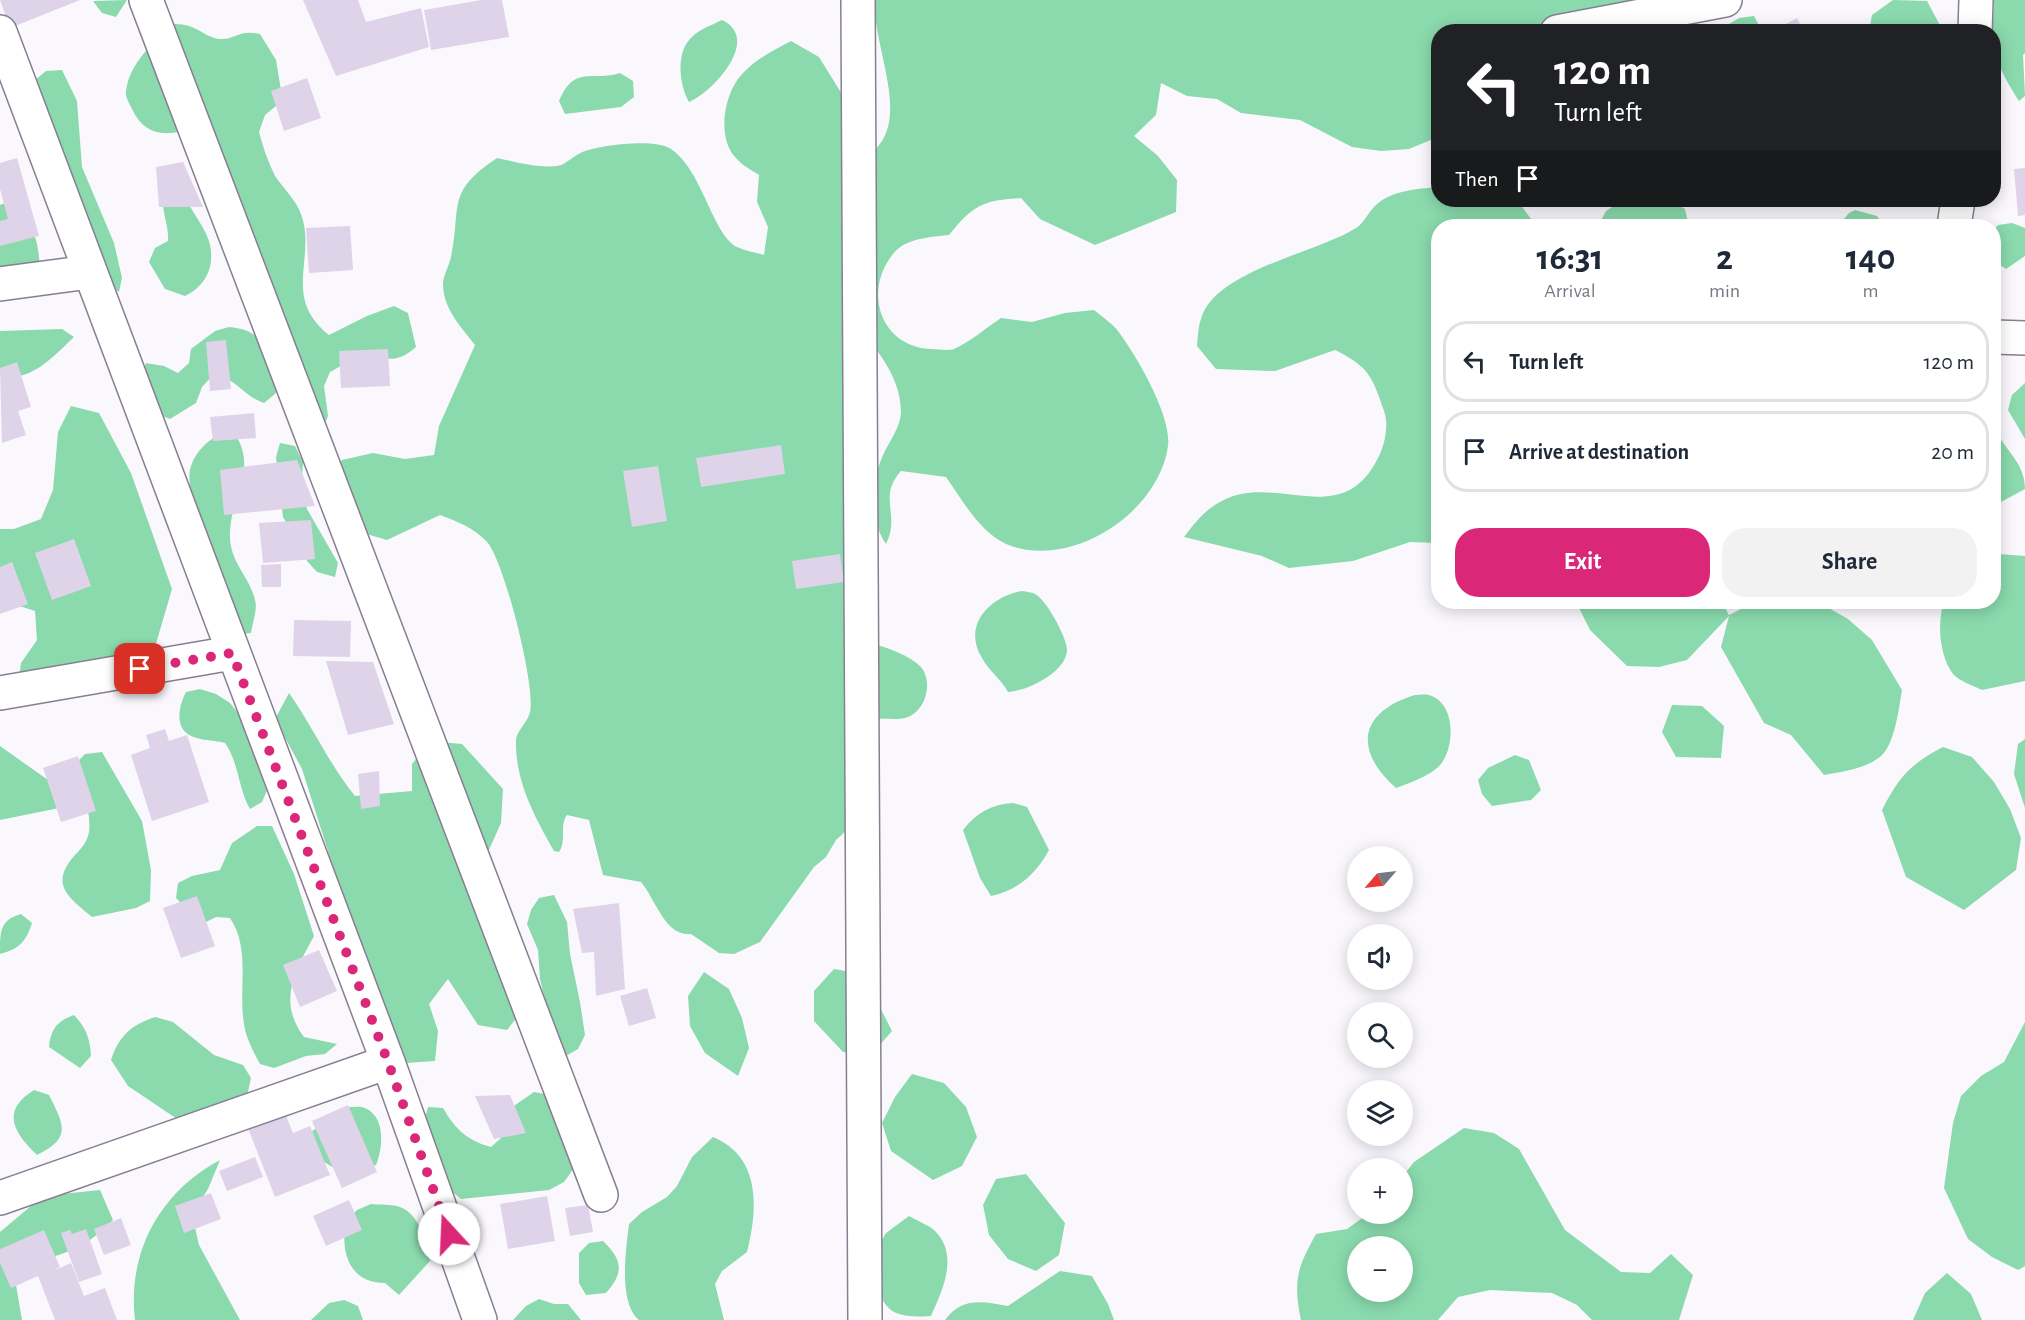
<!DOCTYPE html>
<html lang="en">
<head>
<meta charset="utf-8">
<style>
	:root { --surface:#fff; --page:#f2f2f3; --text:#1f2937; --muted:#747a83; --line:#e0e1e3; --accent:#db2777 }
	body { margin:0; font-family:"Alegreya Sans",sans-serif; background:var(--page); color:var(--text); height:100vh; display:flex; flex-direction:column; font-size:22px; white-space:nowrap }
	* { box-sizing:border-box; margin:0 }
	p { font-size:20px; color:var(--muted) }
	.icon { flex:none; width:33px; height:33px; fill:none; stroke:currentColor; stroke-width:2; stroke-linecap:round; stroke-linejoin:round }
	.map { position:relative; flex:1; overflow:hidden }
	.side { position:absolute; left:1431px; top:219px; width:570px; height:390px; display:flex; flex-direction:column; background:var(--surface); border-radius:24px; box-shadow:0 3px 15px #0003 }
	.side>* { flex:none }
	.top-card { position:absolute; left:1431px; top:24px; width:570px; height:183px; border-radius:24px; box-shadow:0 3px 15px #0003; background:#202124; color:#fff; overflow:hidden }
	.needle { width:39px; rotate:242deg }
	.fabs { position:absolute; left:1347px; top:846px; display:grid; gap:12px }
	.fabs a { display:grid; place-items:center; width:66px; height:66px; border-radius:50%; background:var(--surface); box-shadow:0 3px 15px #0003; font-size:30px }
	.pin { position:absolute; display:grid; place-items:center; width:51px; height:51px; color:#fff; margin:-26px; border-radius:12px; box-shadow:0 3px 9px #0006 }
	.me { position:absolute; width:66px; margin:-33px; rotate:340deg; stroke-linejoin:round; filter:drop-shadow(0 0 4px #0008) }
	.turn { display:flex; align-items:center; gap:21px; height:126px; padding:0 24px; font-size:27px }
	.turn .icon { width:78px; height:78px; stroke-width:2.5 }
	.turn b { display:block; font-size:42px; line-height:51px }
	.then { display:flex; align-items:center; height:57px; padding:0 24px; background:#0003; gap:12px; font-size:22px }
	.eta { display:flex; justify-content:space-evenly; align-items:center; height:102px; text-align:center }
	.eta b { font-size:36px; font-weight:700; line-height:42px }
	.action { display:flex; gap:12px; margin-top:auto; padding:12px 24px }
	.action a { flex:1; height:69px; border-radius:24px; background:var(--accent); color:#fff; font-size:24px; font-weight:700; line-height:69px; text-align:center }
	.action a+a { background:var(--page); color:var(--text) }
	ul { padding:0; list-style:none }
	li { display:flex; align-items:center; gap:18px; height:81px; margin:0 12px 9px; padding:0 12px; border:3px solid var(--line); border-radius:24px }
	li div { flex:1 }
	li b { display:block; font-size:22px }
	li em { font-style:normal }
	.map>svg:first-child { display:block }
	.green { fill:#8adaad; fill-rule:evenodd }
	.building { fill:#ded3e9 }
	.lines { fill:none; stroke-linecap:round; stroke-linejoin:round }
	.minor-casing { stroke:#887e91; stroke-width:36 }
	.minor { stroke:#fff; stroke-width:33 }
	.route { stroke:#db2777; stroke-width:10; stroke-dasharray:0 18 }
</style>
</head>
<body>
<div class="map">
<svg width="2025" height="1320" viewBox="0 0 2025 1320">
	<rect width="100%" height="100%" fill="#faf8fd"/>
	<path class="green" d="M127 0 116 17 102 13 93 1Z
		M875 0H1639L1613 31 1438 32V137L1409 149 1381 151 1352 147 1300 120 1241 113 1217 99 1187 96 1161 83 1156 115 1134 136 1158 156 1177 180 1176 212 1095 245 1040 219 1021 198C983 200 973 205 949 235 931 237 905 238 893 254 863 291 880 347 931 349 938 349 948 351 954 349 970 342 986 328 1001 318L1032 322 1065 313 1094 310C1102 317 1112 323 1118 331 1136 355 1172 416 1168 446 1159 513 1070 571 1006 544 980 532 962 500 946 477L901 471C877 498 901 514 886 544 868 518 871 479 885 451 891 439 900 427 901 413 901 386 888 365 873 345L870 643C884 646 911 656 921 667 934 683 925 713 905 718 897 720 885 718 877 719L847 830 836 840 826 857 814 867 760 942 734 954 719 953 691 934C665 937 655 898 641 882L603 875 589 820 567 815C559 826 567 840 559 852L554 851C535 817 515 782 516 740 517 730 528 722 530 712 536 687 504 560 487 542 473 527 458 522 440 515L387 540 356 531 328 485 342 460 373 453 405 459 434 455 439 426 475 345C462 328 443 309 443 284 443 276 449 266 451 257 462 205 445 193 497 158 516 162 538 168 557 166 566 165 575 154 585 151 603 145 654 138 671 149 703 171 712 234 737 247 745 251 755 252 764 255L768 227 757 202 759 175C751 170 742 165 736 158 716 138 724 91 744 72 758 58 774 50 791 41L819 57 853 112 858 170C866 161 875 151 882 141 905 104 872 42 875 0Z
		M1893 0 1927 1 1943 31H1869L1872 15Z
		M1994 0H2025V53L2023 55 2025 96 2019 101C1993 61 1991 45 1994 0Z
		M1754 16 1762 31H1717L1739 18Z
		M722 20C762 39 713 92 689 102 679 84 675 51 693 36 700 29 712 25 722 20Z
		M175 24C197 24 204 37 219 39 236 40 238 29 260 34L276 60 281 90 277 105 265 115 259 132C263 147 268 162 275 176 283 188 296 200 301 214 317 257 281 297 329 335L367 316 394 306 408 313 416 347C393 367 386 355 361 357 351 358 339 368 330 372L324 386 328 416 322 430 302 381 292 333 241 245 182 131C159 137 142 131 132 109 130 104 125 97 126 92 128 65 155 39 175 24Z
		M62 70 77 101 82 167 114 243 122 278 119 292 99 280 35 80 46 71Z
		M620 73 633 81 634 97 621 107 565 114 559 101C575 64 591 82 620 73Z
		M1438 187V200H1517L1534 223V226H1438V543L1410 542 1353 561 1289 568 1262 556 1184 537C1197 520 1207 507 1228 498 1281 476 1344 530 1379 456 1385 444 1389 424 1384 411 1372 376 1369 367 1335 350L1275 371 1216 369 1197 346C1198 337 1198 327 1201 319 1215 270 1317 253 1356 228 1364 223 1368 213 1374 207 1390 190 1417 189 1438 187Z
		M163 198 187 201C194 214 207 231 210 245 215 267 205 287 185 296L165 289 149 262 155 248 168 241C169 225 162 214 163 198Z
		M1623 200H1669L1685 209 1689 226H1598L1606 211Z
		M5 203C34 229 37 230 40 268L0 293V205Z
		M1855 210 1877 216 1884 226H1838L1849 213Z
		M2012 223 2025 228V256L2006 269 1994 261V230L1998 225Z
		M229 327C265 330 268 352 283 381L275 394 264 403C240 394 239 379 213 375L202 387 196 403 170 419 147 410 141 378 146 363 164 366 178 373 189 363 191 349 215 331Z
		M62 329 74 337C56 354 28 386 0 374V331Z
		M2025 383V439L2008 410 2012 395Z
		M71 406 99 413 131 473 172 589 155 647 104 677 17 693 21 663 37 640 35 611 7 602 0 604V529H14L41 519 53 490 58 432Z
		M1994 422C2000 449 2025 459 2025 489L2001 502H1994Z
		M222 433 237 437C256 472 232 495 230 531 228 562 250 576 255 600 258 609 252 624 251 633L242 634C229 602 180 495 191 466 196 451 208 440 222 433Z
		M280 443 295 446 303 462 301 493 307 509 338 563 335 577 317 572 307 561 283 517 276 457Z
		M1999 554 2025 556V681L1982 690C1974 686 1959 681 1953 674 1939 655 1937 622 1944 602H1994V558Z
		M1022 591C1026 592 1032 592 1035 594 1046 599 1068 639 1067 651 1065 673 1027 691 1008 692 1001 679 989 671 982 658 962 626 989 597 1022 591Z
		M1576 602H1722L1729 615 1755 602H1818L1848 619 1872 640 1902 690C1899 708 1895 741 1883 754 1870 768 1841 772 1824 775L1791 735 1764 723 1721 647 1729 616 1687 660 1659 667 1627 666 1590 630Z
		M200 689 216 694 230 703 251 729 268 788 262 802 250 809C238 788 239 763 225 743 215 740 206 741 197 738 173 733 178 707 186 692Z
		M289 693C313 727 329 764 355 796L412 791V764L430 741 462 744 503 789 501 823 488 852 496 882 509 907 526 1006 507 1030 478 1025 448 979 429 1004 438 1031 435 1061 406 1063 356 965 346 908 302 769 275 719Z
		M1415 695C1419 695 1425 694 1429 695 1456 703 1455 746 1441 764 1432 775 1410 783 1396 788 1353 750 1359 712 1415 695Z
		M1672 705 1702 706 1724 726 1721 758 1676 757 1662 732Z
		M2025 739V808L2014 774 2018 744Z
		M0 746 48 780 59 808 0 820Z
		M1943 747 1972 757 1994 782 2010 809 2021 838 2016 870 1964 910 1906 877 1882 810C1899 777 1910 764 1943 747Z
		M102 752 142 821 151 870 150 901 136 908 92 917C68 897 49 884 75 855 82 848 87 842 89 832 92 811 80 785 75 764L85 754Z
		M1515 755 1529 760 1541 790 1531 800 1492 806 1482 794 1478 780 1488 768Z
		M1013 803 1027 807 1049 850C1037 873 1017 891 991 896L980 878 963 830C976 813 992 804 1013 803Z
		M257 826H272L294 874 314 936C295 971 277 1001 304 1037L337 1044 325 1054 306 1056 274 1068 260 1064C253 1051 246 1038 244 1024 238 989 251 949 230 918L216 917 202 924 176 898 178 883 192 876 220 870 232 843Z
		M554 895 567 922 570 954 580 1002 585 1035 578 1049 566 1056 552 1030 540 979 538 950 527 924 531 910 539 898Z
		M21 914 32 923C26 942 19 949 0 954 0 931 0 920 21 914Z
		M834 969 863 974 892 1031 872 1054 843 1052 814 1021V991Z
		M704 972 729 989 742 1018 749 1048 738 1076 705 1053 690 1026 688 996Z
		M74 1015C86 1028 90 1038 91 1056L80 1068 49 1047C51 1029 57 1021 74 1015Z
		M155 1017 173 1022 214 1055 243 1065 251 1078 244 1110 186 1125 128 1086 111 1060C119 1036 131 1025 155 1017Z
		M2025 1022V1266L2018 1270 1992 1257 1968 1239 1944 1188 1953 1123 1961 1096 1981 1076 2004 1062Z
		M912 1074 944 1083 966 1107 977 1137 962 1166 933 1180 891 1151 882 1123 895 1097Z
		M34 1090 49 1095C64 1125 72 1138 37 1155 14 1133 0 1111 34 1090Z
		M534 1092 550 1095 574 1168 564 1182 549 1190 461 1199 449 1189 424 1121 428 1107 443 1108C455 1129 468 1141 491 1147L501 1138 508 1110Z
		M350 1107C354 1107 361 1106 365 1108 386 1117 383 1148 376 1165L347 1176 321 1160 312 1131Z
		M1464 1128 1494 1133 1519 1149 1565 1230 1621 1272 1650 1273 1671 1254 1693 1275 1679 1320H1592L1577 1305 1552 1293 1490 1290 1458 1297 1438 1320H1301C1293 1281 1297 1268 1316 1234L1347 1229 1368 1214H1402L1403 1176 1414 1162ZM1358 1246H1402V1292H1358Z
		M713 1137C761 1157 758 1208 747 1252L722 1271 715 1284 724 1320H639C618 1303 626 1249 629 1224L642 1212 667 1197 677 1186 692 1157Z
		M220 1160 208 1189 192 1214 199 1245 240 1320H135C127 1252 160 1192 220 1160Z
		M1026 1174 1065 1223 1059 1255 1036 1271 1008 1259 989 1235 983 1205 996 1179Z
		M100 1190 113 1220C87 1246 71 1253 35 1261L16 1285 22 1320H0V1232L43 1196Z
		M371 1204C380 1205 392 1204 400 1207 419 1214 428 1243 430 1261L399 1295 385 1283C349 1283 340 1252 346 1221L357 1210Z
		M909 1216C917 1221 929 1225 935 1231 959 1255 943 1289 931 1316 879 1320 883 1301 870 1260L886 1233Z
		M603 1241C623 1260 624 1273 606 1293L586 1295 579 1283V1253L589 1243Z
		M1060 1271 1092 1276 1108 1304 1114 1320H945C961 1297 983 1301 1008 1306Z
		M1947 1273 1971 1294 1982 1320H1913L1925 1293Z
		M539 1299 554 1304H568L581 1320H513L526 1306Z
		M344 1300 358 1306 363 1320H311L329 1303Z"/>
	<path class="building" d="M0 0H80L10 28Z
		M303 0H358L366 22 421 8 429 47 336 76Z
		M481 0H502L509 37 431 50 424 10Z
		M1797 18 1804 32H1771Z
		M307 78 321 118 284 131 271 91Z
		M17 158 39 236 0 246V221L8 219 0 189V163Z
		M183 162 203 207H159L156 167Z
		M2025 168V215L2018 216 2014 169Z
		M1713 200H1750V201L1714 205Z
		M350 226 353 270 309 273 306 228Z
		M226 340 231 389 210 391 206 342Z
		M388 349 390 386 341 388 339 351Z
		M17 362 31 407 18 411 26 435 2 443 0 368Z
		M254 413 256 438 213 441 210 417Z
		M781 445 785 474 701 487 696 458Z
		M297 460 315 506 224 515 220 470Z
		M658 466 667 521 632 527 623 471Z
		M311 520 315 559 263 563 259 523Z
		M74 539 91 586 52 600 35 553Z
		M840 554 844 582 796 589 792 561Z
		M12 562 28 604 0 614V567Z
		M281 564V587H262L261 565Z
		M294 620 351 621 350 657 293 656Z
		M326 661 373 662 394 724 348 735Z
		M165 729 169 741 187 735 209 802 152 821 131 755 150 748 146 735Z
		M78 756 96 811 61 822 43 768Z
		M379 771 380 806 361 809 358 774Z
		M197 896 215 946 181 958 163 908Z
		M619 903 625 989 596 996 594 952 582 953 573 909Z
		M319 950 337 991 300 1007 283 965Z
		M647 988 656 1018 629 1026 620 996Z
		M510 1095 526 1133 494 1139 475 1096Z
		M348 1105 377 1172 342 1188 312 1121Z
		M283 1108 293 1133 310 1126 330 1175 275 1197 246 1123Z
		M255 1157 263 1177 227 1191 219 1171Z
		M211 1193 221 1219 184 1233 175 1206Z
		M547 1196 555 1241 508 1249 500 1204Z
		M349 1200 362 1230 326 1246 313 1216Z
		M588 1205 593 1232 570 1236 565 1208Z
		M121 1218 131 1245 104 1255 94 1229Z
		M86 1229 102 1274 79 1282 61 1233 70 1230 72 1234Z
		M44 1230 60 1267 53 1271 71 1263 84 1296 105 1288 117 1320H55L38 1276 11 1288 0 1263V1249Z"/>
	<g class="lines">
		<defs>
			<path id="minor" d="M146 0 601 1195
				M858 0 865 1320
				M0 32 388 1062 480 1320
				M1557 32 1725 0
				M1975 32 1976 0
				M1954 226 1958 200
				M0 284 89 272
				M1994 337 2025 338
				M0 693 232 653
				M0 1198 388 1062"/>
		</defs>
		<use href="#minor" class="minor-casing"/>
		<use href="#minor" class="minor"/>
	</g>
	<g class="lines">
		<path class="route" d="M140 669 232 653 388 1062 449 1234"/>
	</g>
</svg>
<div class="fabs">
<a><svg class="needle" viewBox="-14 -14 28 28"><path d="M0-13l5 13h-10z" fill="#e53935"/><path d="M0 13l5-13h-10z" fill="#747a83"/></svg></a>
<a><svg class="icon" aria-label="sound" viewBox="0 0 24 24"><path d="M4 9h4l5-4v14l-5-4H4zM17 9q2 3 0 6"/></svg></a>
<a><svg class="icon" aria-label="search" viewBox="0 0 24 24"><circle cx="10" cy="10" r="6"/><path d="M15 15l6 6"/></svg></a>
<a><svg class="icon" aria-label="layers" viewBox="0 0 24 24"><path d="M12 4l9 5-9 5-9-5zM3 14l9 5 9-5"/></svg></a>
<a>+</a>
<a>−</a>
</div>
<div class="pin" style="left:140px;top:669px;background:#d93025"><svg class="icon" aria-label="arrive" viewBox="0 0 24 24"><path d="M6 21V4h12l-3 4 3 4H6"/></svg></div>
<svg class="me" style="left:449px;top:1234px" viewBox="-20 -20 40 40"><circle r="19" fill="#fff"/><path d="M0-13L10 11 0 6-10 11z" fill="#db2777"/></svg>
<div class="top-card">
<div class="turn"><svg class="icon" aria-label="left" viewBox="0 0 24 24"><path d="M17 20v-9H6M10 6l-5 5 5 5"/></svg><div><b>120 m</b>Turn left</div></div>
<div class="then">Then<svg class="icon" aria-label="arrive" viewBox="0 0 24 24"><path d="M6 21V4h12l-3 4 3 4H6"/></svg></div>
</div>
<section class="side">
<div class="eta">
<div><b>16:31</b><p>Arrival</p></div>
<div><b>2</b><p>min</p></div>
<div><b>140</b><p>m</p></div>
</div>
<ul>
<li><svg class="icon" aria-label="left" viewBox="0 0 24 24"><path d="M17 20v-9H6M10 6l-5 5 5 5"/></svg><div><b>Turn left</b></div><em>120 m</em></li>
<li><svg class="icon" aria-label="arrive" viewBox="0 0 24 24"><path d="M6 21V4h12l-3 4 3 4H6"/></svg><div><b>Arrive at destination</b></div><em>20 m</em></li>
</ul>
<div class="action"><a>Exit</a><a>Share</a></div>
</section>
</div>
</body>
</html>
